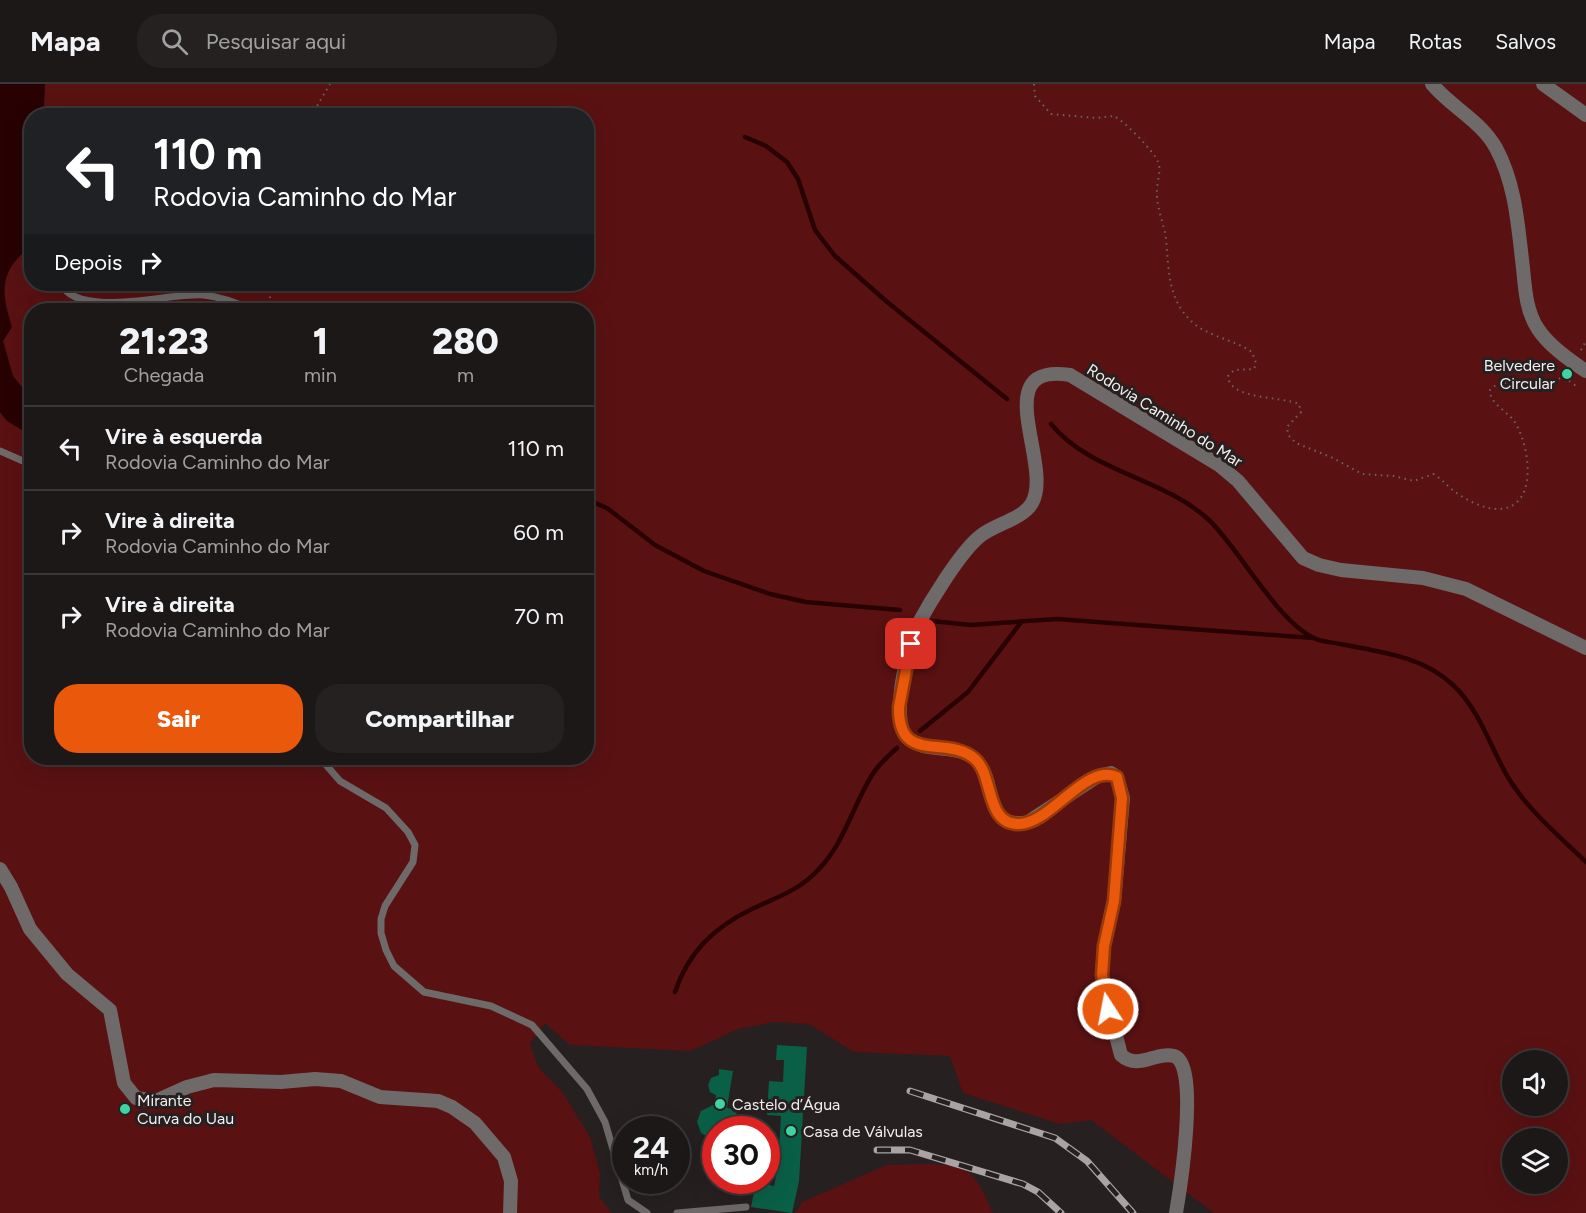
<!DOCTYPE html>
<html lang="pt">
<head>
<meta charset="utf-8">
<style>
	:root { --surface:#1c1818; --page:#252121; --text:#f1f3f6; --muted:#a0a0a2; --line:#3a3737; --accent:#ea580c }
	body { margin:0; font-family:Figtree,sans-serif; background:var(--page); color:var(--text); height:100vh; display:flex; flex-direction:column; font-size:22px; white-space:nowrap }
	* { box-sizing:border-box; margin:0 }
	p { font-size:20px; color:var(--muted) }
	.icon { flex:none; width:33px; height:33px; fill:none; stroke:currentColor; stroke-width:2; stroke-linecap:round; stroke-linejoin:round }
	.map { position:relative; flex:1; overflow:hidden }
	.sheet { position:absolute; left:24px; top:219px; width:570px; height:462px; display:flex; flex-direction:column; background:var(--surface); border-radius:24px; box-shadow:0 6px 24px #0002,0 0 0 2px var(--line) }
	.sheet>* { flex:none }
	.guide { position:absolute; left:24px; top:24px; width:570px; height:183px; border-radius:24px; box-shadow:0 6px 24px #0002,0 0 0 2px var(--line); background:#202124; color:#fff; overflow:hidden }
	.fabs { position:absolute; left:1502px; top:966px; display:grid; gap:12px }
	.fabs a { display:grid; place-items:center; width:66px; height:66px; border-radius:50%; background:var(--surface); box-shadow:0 6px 24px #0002,0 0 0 2px var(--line); font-size:30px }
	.speed { position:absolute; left:612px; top:1032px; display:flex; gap:12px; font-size:30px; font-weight:700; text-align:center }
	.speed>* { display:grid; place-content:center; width:78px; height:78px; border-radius:50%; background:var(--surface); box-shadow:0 6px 24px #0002,0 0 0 2px var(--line); line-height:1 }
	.speed small { font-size:15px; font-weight:400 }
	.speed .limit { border:9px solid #d22; background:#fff; color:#111 }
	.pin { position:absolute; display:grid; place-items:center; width:51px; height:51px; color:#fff; margin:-26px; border-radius:12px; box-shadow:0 3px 9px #0006 }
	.me { position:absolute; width:66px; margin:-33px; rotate:349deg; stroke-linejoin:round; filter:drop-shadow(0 0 4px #0008) }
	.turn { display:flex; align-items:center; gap:21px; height:126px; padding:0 30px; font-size:27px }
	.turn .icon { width:78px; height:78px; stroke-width:2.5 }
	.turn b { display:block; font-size:42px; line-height:51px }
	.then { display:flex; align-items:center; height:57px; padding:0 30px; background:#0003; gap:12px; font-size:22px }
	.eta { display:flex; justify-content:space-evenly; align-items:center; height:102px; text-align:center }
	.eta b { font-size:36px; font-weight:800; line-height:42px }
	.button { display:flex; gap:12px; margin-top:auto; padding:12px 30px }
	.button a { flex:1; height:69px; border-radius:24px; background:var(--accent); color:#fff; font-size:24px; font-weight:800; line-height:69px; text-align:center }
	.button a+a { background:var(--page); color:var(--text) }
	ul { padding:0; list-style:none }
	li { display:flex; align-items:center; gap:18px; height:84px; padding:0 30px; border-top:2px solid var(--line) }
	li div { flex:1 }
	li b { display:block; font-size:22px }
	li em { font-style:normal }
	header { display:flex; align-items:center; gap:36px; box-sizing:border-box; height:84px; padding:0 30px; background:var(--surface); border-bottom:2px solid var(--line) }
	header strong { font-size:28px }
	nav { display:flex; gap:33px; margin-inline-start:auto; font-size:21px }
	.search { width:420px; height:54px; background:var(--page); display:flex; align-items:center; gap:15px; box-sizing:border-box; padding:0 21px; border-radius:24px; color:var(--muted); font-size:22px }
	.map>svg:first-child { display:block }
	.green { fill:#5a1112; fill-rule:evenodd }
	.water { fill:#280203 }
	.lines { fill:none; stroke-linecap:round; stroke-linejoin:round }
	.stream { stroke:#280203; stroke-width:4.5 }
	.building { fill:#096046 }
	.path { stroke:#6a6565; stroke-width:2; stroke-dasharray:1.5 4.5; stroke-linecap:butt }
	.lane { stroke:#6d6a69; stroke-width:7 }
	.street { stroke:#6d6a69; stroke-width:14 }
	.rail-casing { stroke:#a9a4a3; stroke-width:7 }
	.rail { stroke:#262020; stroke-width:4.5; stroke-dasharray:14; stroke-linecap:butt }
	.route-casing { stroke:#983908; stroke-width:15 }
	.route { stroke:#ea580c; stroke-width:10 }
	.poi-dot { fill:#3fd4a2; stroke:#262020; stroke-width:2 }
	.labels { text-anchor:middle; stroke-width:6; stroke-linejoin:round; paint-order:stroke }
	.poi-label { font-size:16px; fill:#f3efee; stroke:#262020; text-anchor:start }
	.street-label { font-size:16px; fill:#f3efee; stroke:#262020 }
</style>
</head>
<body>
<header>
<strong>Mapa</strong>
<div class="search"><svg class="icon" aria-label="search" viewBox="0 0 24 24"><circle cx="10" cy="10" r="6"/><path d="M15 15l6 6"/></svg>Pesquisar aqui</div>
<nav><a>Mapa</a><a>Rotas</a><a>Salvos</a></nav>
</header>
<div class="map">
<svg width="1586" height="1129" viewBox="0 0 1586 1129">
	<rect width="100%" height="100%" fill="#262020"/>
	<path class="green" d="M45 0H1586V1129H1214L1091 1036 1060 1040 963 1009 950 972 854 968 809 940 774 938 738 945 691 967 570 961 545 939 530 960 538 983 563 1009 590 1053 600 1089 599 1113 612 1129H0V328L7 337 27 349 31 344 32 674H586V226H32L31 315 13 292 3 257 12 243C0 206 0 186 31 162L32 200H586V32L57 31 44 22ZM1512 976H1557V1022H1512ZM1512 1054H1557V1100H1512Z
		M887 1081C908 1081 949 1076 968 1088 980 1097 987 1116 993 1129H796L802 1118Z"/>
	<path class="water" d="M0 0H45L44 22 57 31 32 32 31 162C0 186 0 206 12 243L3 257 13 292 31 315V344L27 349 7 337 0 328Z"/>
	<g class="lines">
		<path class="stream" d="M745 53 766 62 787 78 798 95 815 146 835 172 886 217 1007 315
			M1051 340C1090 388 1164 394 1209 436 1240 466 1278 538 1314 554 1321 558 1332 558 1340 560 1381 568 1422 572 1453 601 1480 626 1491 665 1509 695 1529 727 1559 752 1586 778
			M586 415 607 424 655 461 704 487 770 510 806 518 900 526
			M932 537 971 541 1057 535 1313 554
			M920 647 968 608 1022 537
			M675 908C688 869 713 844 750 826 772 815 796 808 814 790 844 762 851 725 872 691 878 681 888 672 897 664"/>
	</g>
	<path class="building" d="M777 961 807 963 799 1097 792 1129 751 1123 756 1098 774 1102 778 1083 781 1032 767 1031 769 997 783 998 784 976H776Z
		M719 985 733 987 727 1024 737 1026 734 1046H716V1056L711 1055 701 1049 697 1038 701 1027 715 1020 716 1011 710 1008 708 1001 711 994 719 991Z"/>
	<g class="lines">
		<path class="path" d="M1034 0 1035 12 1051 30 1096 34 1114 32C1123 36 1154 67 1158 78 1162 87 1156 100 1157 110 1157 125 1164 140 1166 155 1169 184 1167 214 1191 237 1208 253 1233 255 1252 268L1256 279 1254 285 1234 286 1228 292C1229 316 1281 312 1299 320L1301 328 1287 343 1288 351 1296 359 1333 374 1362 390 1394 392 1414 397 1433 390C1441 394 1446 401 1454 407 1474 422 1510 438 1524 408 1532 388 1526 355 1514 337 1507 327 1489 319 1490 306L1498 299C1509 299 1558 297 1564 293L1575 301 1577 298
			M311 32 330 0
			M270 226V200
			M1581 266 1586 257"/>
		<path class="lane" d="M61 200C80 236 170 208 204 211 221 213 237 219 252 226
			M0 367 32 381
			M320 674 340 697 386 724 408 748 415 761 413 778 385 822 381 835V849L386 866 394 882 424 908 491 922 532 941 587 1005 605 1038 628 1116 647 1129
			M677 1129 746 1123"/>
		<path class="street" d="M1432 0C1451 23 1481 37 1496 64 1516 101 1518 143 1523 184 1525 204 1526 227 1538 245 1549 262 1569 276 1586 287
			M1543 0 1586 31
			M0 785 11 803 30 845 67 890 110 926 124 999 136 1014 156 1017 187 1003 214 996 281 998 315 995 341 997 380 1013 438 1017 452 1023 475 1039 504 1073 511 1097 510 1129
			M1176 1129C1180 1106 1200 979 1174 972 1155 967 1139 987 1121 971L1104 905 1102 891 1104 862 1114 817 1123 714 1117 693 1111 689 1098 692 1028 738C983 747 997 698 977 677 958 657 924 672 906 652 891 635 907 562 917 542 930 518 959 470 979 453 994 440 1022 436 1032 419 1054 381 986 278 1070 291L1219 381 1238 397 1303 474 1319 481 1341 486 1423 494 1466 505 1586 564"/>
		<defs>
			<path id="rail" d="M910 1007 1055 1054 1087 1077 1133 1129
				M877 1066H910L1023 1100 1038 1108 1061 1129"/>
		</defs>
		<use href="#rail" class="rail-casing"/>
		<use href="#rail" class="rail"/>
	</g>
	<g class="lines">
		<defs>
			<path id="route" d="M911 560 899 623C898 682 947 650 975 675 994 692 985 739 1018 740 1050 741 1086 678 1117 693L1122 714 1114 817 1104 862 1102 891 1108 925"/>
		</defs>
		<use href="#route" class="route-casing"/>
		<use href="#route" class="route"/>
	</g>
	<g class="poi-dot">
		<circle cx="1567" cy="290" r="6"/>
		<circle cx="720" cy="1020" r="6"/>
		<circle cx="125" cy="1025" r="6"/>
		<circle cx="791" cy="1047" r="6"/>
	</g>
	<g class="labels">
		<g class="poi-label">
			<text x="1555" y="287" text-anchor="end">Belvedere<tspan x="1555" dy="18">Circular</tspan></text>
			<text x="137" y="1022">Mirante<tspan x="137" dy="18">Curva do Uau</tspan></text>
			<text x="732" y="1026">Castelo d’Água</text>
			<text x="803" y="1053">Casa de Válvulas</text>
		</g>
		<g class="street-label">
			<text transform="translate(1165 331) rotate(32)" y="6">Rodovia Caminho do Mar</text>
		</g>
	</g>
</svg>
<div class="fabs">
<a><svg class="icon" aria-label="sound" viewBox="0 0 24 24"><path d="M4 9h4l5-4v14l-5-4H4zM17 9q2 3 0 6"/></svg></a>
<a><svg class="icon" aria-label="layers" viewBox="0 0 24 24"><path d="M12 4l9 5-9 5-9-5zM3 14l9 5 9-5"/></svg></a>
</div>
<div class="speed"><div>24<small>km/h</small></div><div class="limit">30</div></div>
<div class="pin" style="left:911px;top:560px;background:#d93025"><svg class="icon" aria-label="arrive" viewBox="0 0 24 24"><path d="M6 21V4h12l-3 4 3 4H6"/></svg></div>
<svg class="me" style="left:1108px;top:925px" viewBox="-20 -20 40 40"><circle r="17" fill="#ea580c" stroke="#fff" stroke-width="3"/><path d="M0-11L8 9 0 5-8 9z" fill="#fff"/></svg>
<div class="guide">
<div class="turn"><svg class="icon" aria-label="left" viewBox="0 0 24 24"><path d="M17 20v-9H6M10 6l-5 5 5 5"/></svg><div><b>110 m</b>Rodovia Caminho do Mar</div></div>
<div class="then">Depois<svg class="icon" aria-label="right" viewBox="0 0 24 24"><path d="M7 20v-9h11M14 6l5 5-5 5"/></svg></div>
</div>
<section class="sheet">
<div class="eta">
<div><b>21:23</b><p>Chegada</p></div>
<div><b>1</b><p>min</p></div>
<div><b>280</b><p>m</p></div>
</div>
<ul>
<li><svg class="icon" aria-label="left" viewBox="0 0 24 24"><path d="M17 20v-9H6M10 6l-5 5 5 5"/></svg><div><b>Vire à esquerda</b><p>Rodovia Caminho do Mar</p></div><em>110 m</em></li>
<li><svg class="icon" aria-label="right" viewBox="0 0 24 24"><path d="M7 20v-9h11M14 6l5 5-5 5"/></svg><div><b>Vire à direita</b><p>Rodovia Caminho do Mar</p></div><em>60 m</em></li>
<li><svg class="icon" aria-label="right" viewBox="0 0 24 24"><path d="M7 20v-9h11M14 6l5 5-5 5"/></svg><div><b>Vire à direita</b><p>Rodovia Caminho do Mar</p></div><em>70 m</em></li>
</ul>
<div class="button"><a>Sair</a><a>Compartilhar</a></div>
</section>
</div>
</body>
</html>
